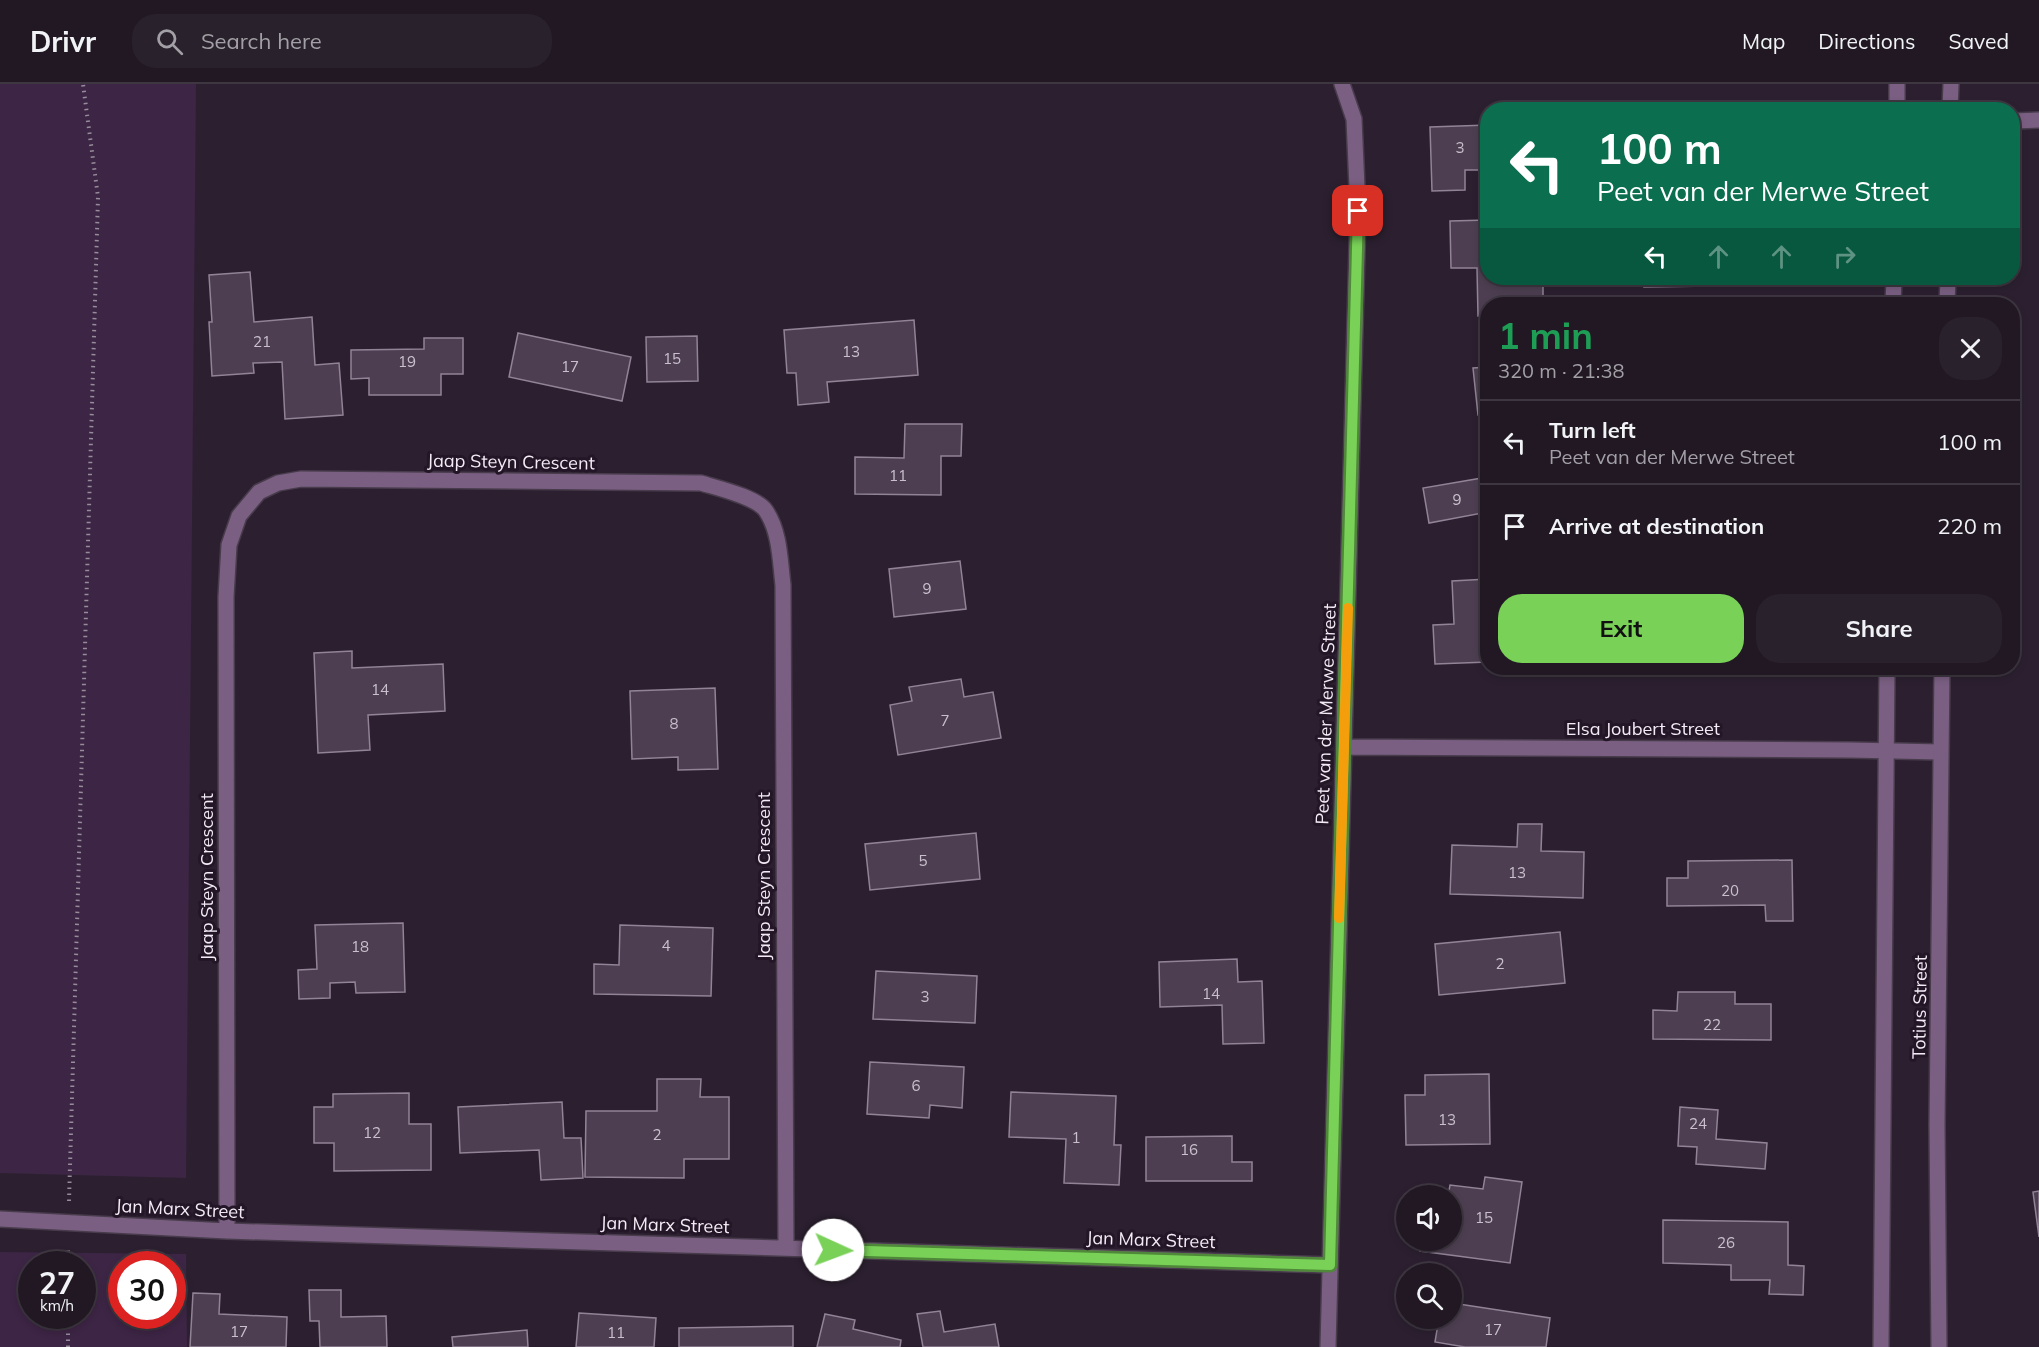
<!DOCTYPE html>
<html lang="en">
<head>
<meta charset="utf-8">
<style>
	:root { --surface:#211824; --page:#29212c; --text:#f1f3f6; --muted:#a2a0a6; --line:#3e3741; --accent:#79d158 }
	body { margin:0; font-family:Mulish,sans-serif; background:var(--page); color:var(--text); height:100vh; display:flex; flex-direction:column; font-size:22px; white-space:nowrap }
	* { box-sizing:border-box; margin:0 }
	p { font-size:20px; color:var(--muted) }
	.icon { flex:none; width:33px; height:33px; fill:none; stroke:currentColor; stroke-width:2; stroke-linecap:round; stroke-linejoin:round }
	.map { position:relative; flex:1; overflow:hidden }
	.panel { position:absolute; left:1480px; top:213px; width:540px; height:378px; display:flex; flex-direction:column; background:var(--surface); border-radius:24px; box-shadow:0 3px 9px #0003,0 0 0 2px var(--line) }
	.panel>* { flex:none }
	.guide { position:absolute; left:1480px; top:18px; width:540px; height:183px; border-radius:24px; box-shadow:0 3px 9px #0003,0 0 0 2px var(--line); background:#0b6e4f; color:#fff; overflow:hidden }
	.controls { position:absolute; left:1396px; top:1101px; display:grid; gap:12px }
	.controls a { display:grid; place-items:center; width:66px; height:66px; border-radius:50%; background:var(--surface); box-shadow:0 3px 9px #0003,0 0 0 2px var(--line); font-size:30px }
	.speed { position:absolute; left:18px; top:1167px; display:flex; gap:12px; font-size:30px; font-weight:700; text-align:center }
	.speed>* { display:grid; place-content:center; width:78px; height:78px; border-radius:50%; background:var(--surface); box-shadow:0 3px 9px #0003,0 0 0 2px var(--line); line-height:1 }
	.speed small { font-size:15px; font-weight:400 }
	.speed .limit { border:9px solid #d22; background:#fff; color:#111 }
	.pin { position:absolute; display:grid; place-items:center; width:51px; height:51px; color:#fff; margin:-26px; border-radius:12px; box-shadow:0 3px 9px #0006 }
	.me { position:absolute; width:66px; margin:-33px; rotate:92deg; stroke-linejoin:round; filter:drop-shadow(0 0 4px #0008) }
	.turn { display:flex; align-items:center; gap:21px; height:126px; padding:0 18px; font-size:27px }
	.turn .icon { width:78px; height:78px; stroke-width:2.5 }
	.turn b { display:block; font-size:42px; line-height:51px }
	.lanes { display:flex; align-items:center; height:57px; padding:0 18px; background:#0003; justify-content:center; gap:30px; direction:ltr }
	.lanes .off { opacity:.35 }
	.round { display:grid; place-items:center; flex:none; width:63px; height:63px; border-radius:24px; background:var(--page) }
	.summary { display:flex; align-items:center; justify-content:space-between; height:102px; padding:0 18px }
	h1 { font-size:36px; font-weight:700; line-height:45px; color:#1e9e55 }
	.primary-button { display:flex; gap:12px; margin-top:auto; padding:12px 18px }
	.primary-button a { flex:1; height:69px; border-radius:24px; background:var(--accent); color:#111; font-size:24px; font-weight:700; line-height:69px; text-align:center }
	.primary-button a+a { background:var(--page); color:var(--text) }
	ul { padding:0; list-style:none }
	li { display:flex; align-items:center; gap:18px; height:84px; padding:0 18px; border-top:2px solid var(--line) }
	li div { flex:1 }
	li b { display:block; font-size:22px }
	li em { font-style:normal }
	header { display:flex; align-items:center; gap:36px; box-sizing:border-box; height:84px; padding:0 30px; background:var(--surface); border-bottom:2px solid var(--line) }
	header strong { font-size:28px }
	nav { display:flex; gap:33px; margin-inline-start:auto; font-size:21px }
	.search { width:420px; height:54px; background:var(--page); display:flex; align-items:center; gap:15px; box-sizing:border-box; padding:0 21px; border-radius:24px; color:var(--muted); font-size:22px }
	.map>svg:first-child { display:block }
	.green { fill:#3d2545; fill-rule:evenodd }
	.building { fill:#4d3f51; stroke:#928397; stroke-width:1.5 }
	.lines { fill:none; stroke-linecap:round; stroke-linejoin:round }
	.minor-casing { stroke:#483c4c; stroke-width:18 }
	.tertiary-casing { stroke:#483c4c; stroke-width:18 }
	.path { stroke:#968c9a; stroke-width:4; stroke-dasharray:1.5 4.5; stroke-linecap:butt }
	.minor { stroke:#7a5f82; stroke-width:15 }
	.tertiary { stroke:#7a5f82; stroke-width:15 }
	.route-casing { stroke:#4f8839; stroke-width:15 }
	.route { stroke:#79d158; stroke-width:10 }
	.slow { stroke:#f59e0b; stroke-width:10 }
	.labels { text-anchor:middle; stroke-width:6; stroke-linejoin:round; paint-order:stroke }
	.number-label { font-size:15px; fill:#cac0cd }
	.street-label { font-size:18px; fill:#f3ebf6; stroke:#231626 }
</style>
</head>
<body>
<header>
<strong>Drivr</strong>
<div class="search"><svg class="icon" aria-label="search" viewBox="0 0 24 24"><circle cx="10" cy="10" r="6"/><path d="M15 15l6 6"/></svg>Search here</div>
<nav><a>Map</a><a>Directions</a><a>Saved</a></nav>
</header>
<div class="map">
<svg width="2039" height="1263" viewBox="0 0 2039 1263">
	<rect width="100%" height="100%" fill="#2c2030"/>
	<path class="green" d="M0 0H196L186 1094 0 1089Z
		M0 1168 186 1170 187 1263H0ZM32 1180H82V1232H32ZM122 1180H172V1232H122Z"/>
	<path class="building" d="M1790 20V26H1705V21Z
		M1488 41V86H1465V106L1432 107 1430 43Z
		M1488 136V194H1522L1523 202H1543V220H1488V232H1478L1477 184H1451L1450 137Z
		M250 188 254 238 312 233 315 281 339 279 343 331 285 335 282 278 253 279 254 289 212 292 209 238H212L209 191Z
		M1643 194H1783V201L1644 203Z
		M914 236 918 291 827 298 829 318 798 321 796 289H787L784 246Z
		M518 249 631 273 622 317 509 293Z
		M697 252 698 297 647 298 646 253Z
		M424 254H463V290H441V311H369V294L351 295V266L424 265Z
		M1488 283V330L1478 331 1473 284Z
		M905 340H962L961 372H941V411L855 410V373L904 374Z
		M1488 393V428L1429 439 1423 404Z
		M960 477 966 525 894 533 889 485Z
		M1488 495V578L1435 580 1433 541 1454 540 1452 497Z
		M352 567V584L443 580 445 627 368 631 370 666 318 669 314 569Z
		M961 595 964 613 993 608 1001 654 898 671 890 621 912 617 909 603Z
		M715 604 718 685 678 686V673L632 675 630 607Z
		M1518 740H1542L1541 767 1584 768 1583 814 1450 810 1452 761 1517 763Z
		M976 749 980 795 870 806 865 760Z
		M1792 776 1793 837H1766L1765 821 1667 822V794H1688V777Z
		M403 839 405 908 356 909 355 898 330 899V914L299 915 298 886 317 885 315 841Z
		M620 841 713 844 711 912 594 910V880L619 881Z
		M1560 848 1565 899 1439 911 1435 860Z
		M1237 875 1238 898 1262 897 1264 959 1223 960 1222 921 1160 923 1159 878Z
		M876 887 977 892 975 939 873 935Z
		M1678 908H1735V920H1771V956L1653 955V926L1677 927Z
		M870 978 964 983 962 1024 930 1021 929 1034 867 1030Z
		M1489 990 1490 1060 1406 1061 1405 1011H1425V991Z
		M657 995H701L700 1013H729V1075H684V1094L585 1093 586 1027H657Z
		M1011 1008 1116 1012 1114 1061H1121L1119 1101 1064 1099 1066 1055 1009 1053Z
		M409 1009V1040H431V1086L334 1087V1059H314V1023H333V1010Z
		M562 1018 564 1054H581L583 1094 541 1096 539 1066 460 1069 458 1023Z
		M1680 1023 1718 1026 1716 1055 1767 1059 1765 1085 1696 1080 1697 1063 1678 1062Z
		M1232 1052V1078H1252V1097H1146V1053Z
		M1485 1093 1522 1098 1510 1179 1420 1167 1421 1156H1452V1112H1448L1450 1101 1483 1105Z
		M2039 1107V1153L2033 1108Z
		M1663 1136 1788 1138V1181L1804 1182 1803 1211 1769 1210 1770 1196H1731V1181L1663 1179Z
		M309 1206H341V1233L386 1232 387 1263H320L319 1237H310Z
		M193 1209 220 1210 219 1230 287 1233 286 1263H190Z
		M1452 1219 1550 1234 1546 1263H1465L1435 1258 1439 1234H1452Z
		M940 1227 944 1248 995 1240 999 1263H923L917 1230Z
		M579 1229 656 1234 654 1263H576Z
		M825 1230 855 1236 853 1245 901 1256 900 1263H817Z
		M793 1242V1263H679V1244Z
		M527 1246 528 1263H453L452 1253Z"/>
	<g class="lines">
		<defs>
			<path id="minor" d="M2013 37 2039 36
				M1344 663 1850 666 1940 668
				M0 1135 227 1147 1330 1181
				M227 1147 226 513 229 461 239 432 259 408 278 399 301 395 701 399C717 404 757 413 766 427 780 448 780 476 783 501L786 1164
				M1328 1263 1358 127 1354 35 1342 0"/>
			<path id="tertiary" d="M1897 26V0
				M1950 26 1951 0
				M1893 220 1894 194
				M1947 220 1948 194
				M1881 1263 1887 584
				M1939 1263 1937 1041 1942 584"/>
		</defs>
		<use href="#minor" class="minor-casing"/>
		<use href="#tertiary" class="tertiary-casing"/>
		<path class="path" d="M69 1117 98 113 83 0
			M68 1180V1163
			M68 1263V1232"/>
		<use href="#minor" class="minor"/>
		<use href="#tertiary" class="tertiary"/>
	</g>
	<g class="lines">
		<defs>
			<path id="route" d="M833 1166 1330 1181 1358 127"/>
		</defs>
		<use href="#route" class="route-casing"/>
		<use href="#route" class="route"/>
		<path class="slow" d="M1339 834 1348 524"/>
	</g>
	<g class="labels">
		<g class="number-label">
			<text x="1460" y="69">3</text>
			<text x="262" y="263">21</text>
			<text x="851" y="273">13</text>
			<text x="672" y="280">15</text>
			<text x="407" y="283">19</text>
			<text x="570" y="288">17</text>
			<text x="898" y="397">11</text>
			<text x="1457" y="421">9</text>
			<text x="927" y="510">9</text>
			<text x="380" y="611">14</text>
			<text x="945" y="642">7</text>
			<text x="674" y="645">8</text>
			<text x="923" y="782">5</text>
			<text x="1517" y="794">13</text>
			<text x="1730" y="812">20</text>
			<text x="666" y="867">4</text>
			<text x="360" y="868">18</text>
			<text x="1500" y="885">2</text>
			<text x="1211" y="915">14</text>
			<text x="925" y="918">3</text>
			<text x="1712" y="946">22</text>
			<text x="916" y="1007">6</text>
			<text x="1447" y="1041">13</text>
			<text x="1698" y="1045">24</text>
			<text x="372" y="1054">12</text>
			<text x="657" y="1056">2</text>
			<text x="1076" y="1059">1</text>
			<text x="1189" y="1071">16</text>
			<text x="1484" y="1139">15</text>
			<text x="1726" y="1164">26</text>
			<text x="1493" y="1251">17</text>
			<text x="239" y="1253">17</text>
			<text x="616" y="1254">11</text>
		</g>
		<g class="street-label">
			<text transform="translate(511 378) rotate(1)" y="6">Jaap Steyn Crescent</text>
			<text transform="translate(1326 630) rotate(-88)" y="6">Peet van der Merwe Street</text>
			<text x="1643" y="651">Elsa Joubert Street</text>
			<text transform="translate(764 792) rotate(-90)" y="6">Jaap Steyn Crescent</text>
			<text transform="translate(207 793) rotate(-90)" y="6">Jaap Steyn Crescent</text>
			<text transform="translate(1920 923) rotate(-89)" y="6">Totius Street</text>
			<text transform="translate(180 1125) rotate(3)" y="6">Jan Marx Street</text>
			<text transform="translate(665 1141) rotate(2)" y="6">Jan Marx Street</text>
			<text transform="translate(1151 1156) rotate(2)" y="6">Jan Marx Street</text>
		</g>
	</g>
</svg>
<div class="controls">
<a><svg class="icon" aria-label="sound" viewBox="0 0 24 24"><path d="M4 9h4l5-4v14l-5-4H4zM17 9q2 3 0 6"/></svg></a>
<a><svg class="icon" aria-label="search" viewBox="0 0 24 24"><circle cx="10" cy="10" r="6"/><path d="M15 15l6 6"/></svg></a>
</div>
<div class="speed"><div>27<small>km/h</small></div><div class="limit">30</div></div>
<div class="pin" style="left:1358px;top:127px;background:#d93025"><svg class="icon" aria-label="arrive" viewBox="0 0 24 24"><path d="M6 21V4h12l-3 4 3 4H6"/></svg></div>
<svg class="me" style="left:833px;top:1166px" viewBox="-20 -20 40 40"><circle r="19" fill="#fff"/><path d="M0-13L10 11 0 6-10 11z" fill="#79d158"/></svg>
<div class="guide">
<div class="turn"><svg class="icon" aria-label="left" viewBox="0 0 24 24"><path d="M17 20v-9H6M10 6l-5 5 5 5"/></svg><div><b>100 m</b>Peet van der Merwe Street</div></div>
<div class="lanes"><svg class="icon" aria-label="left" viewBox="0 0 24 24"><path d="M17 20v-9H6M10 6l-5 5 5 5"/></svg><svg class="icon off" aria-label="ahead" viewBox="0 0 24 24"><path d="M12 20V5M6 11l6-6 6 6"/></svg><svg class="icon off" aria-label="ahead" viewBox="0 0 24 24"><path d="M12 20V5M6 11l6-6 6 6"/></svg><svg class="icon off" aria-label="right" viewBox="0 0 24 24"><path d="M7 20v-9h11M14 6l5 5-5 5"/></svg></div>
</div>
<section class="panel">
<div class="summary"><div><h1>1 min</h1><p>320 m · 21:38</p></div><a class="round"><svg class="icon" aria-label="close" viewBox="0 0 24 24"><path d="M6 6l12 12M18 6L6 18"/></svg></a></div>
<ul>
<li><svg class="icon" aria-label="left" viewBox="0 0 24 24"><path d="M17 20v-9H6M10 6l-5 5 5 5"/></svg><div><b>Turn left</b><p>Peet van der Merwe Street</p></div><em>100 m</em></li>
<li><svg class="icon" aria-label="arrive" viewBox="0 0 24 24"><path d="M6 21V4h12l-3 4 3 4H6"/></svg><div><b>Arrive at destination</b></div><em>220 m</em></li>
</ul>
<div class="primary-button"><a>Exit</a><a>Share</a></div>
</section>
</div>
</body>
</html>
